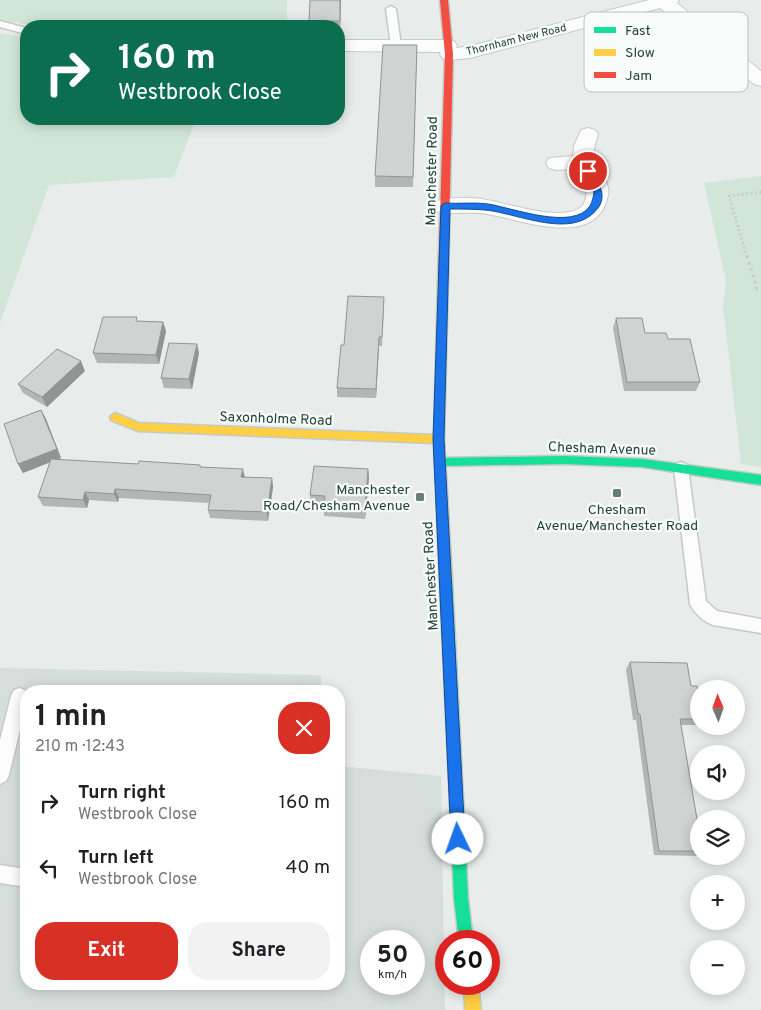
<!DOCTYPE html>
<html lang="en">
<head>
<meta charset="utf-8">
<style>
	:root { --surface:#fff; --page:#f2f2f2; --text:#202124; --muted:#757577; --accent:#d93025 }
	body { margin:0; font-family:Overpass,sans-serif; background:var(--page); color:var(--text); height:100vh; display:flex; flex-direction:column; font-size:19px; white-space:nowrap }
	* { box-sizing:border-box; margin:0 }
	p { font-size:16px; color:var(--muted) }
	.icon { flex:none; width:28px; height:28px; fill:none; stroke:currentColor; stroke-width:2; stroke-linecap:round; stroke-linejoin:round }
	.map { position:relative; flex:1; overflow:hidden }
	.details { position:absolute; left:20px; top:685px; width:325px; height:305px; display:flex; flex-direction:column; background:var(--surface); border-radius:20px; box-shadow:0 2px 12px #0003 }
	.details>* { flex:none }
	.banner { position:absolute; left:20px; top:20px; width:325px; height:105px; border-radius:20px; box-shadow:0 2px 12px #0003; background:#0b6e4f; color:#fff; overflow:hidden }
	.needle { width:32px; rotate:358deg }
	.tools { position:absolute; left:690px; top:680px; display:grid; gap:10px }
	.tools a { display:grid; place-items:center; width:55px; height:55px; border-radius:50%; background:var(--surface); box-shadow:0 2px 12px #0003; font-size:25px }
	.speed { position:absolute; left:360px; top:930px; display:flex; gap:10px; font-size:25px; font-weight:700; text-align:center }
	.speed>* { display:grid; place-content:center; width:65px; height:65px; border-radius:50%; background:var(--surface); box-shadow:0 2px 12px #0003; line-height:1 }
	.speed small { font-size:12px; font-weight:400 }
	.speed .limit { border:8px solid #d22; background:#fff; color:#111 }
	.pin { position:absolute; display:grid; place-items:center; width:42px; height:42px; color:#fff; margin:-21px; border:2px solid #fff; border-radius:50%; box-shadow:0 1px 5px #0007 }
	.me { position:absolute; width:55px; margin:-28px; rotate:357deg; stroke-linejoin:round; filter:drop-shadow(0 0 4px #0008) }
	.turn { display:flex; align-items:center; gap:18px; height:105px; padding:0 15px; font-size:22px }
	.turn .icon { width:65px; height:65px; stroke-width:2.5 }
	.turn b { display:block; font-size:35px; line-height:42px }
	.round { display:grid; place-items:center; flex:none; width:52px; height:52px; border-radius:20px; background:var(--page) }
	.headline { display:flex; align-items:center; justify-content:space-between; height:85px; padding:0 15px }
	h1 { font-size:30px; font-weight:700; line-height:38px }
	.button { display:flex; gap:10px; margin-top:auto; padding:10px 15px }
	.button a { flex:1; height:58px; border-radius:20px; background:var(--accent); color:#fff; font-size:20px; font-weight:700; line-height:58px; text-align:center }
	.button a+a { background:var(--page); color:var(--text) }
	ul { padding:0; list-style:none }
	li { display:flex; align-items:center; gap:15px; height:65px; padding:0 15px }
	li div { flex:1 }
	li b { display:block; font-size:19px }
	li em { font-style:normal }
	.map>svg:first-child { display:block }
	.built { fill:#d6dedb; fill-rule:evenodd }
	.green { fill:#d1e6d8 }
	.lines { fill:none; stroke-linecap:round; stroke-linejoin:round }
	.lane-casing { stroke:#c5cac8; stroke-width:3 }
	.street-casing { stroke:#c5cac8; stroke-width:2 }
	.fast-casing { stroke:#c3cbc8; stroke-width:3 }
	.slow-casing { stroke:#c3cbc8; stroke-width:3 }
	.jam-casing { stroke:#c3cbc8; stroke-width:3 }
	.path-far1 { stroke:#c3ccca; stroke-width:2.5; stroke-dasharray:2 2.5; stroke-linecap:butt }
	.path { stroke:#c3ccca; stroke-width:3; stroke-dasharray:2.5 4; stroke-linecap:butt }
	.lane { fill:#fcfcfc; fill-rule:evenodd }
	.street { fill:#fcfcfc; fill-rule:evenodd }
	.fast { fill:#16e098; fill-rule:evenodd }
	.slow { fill:#ffcf43; fill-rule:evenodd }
	.jam { fill:#f24e42; fill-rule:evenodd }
	.wall { fill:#b2b6b5 }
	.shaded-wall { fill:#919493 }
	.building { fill:#cfd4d2; stroke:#919493 }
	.route { fill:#1a73e8; stroke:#114b97 }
	.poi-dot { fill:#697e78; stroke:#f7fbf9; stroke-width:2 }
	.labels { text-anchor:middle; stroke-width:4.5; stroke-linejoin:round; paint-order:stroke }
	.far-street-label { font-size:11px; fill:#24423a; stroke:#f7fbf9 }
	.street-label { font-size:14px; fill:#24423a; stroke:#f7fbf9 }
	.poi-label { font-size:14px; fill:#24423a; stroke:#f7fbf9; text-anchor:end }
	.key { fill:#f7fbf9; stroke:#b8c4c0; stroke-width:1 }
	.key-label { font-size:14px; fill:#24423a }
</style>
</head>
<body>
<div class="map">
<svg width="761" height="1010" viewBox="0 0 761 1010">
	<rect width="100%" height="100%" fill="#e8edeb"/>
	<path class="built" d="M0 668 321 675V691H26V984H339V766L441 776 445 1010H0ZM371 941H414V984H371Z"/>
	<path class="green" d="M0 0H287V26H30L17 22 5 23 0 22Z
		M0 33 26 37V119H196L174 177 49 185 0 323Z
		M761 176V467L741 464 723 306 726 281 704 183Z"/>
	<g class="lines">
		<defs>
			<path id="lane" d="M391 6 396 9 401 46 396 49 391 46 386 9Z
				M0 21 26 28V34L0 27Z
				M681 462 686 464 688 468 706 601 717 611 761 619V633L713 625C704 622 694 613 690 604L674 468 676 464Z
				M20 688 26 691V705L9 775 6 781 0 784V740L11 696 14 690Z
				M0 865 26 869V887L0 883Z"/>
			<path id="street" d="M649 0H679L677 3 761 71V86L754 84 660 8 470 58 449 60 442 58 440 54 441 52 339 51V40H448L455 42 457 46 456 48 470 46Z
				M588 128 595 130 598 134C596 141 593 149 594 156 596 171 611 181 608 195 598 250 522 220 487 214 471 211 453 215 437 211L434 206 437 201C452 197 472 197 487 200 507 203 576 227 585 201 589 188 584 180 578 169L556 170 549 168 546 163 549 158 573 156 574 146 581 130Z"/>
			<path id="fast" d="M564 456 642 459 761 475V485L642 467 564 464 440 466 436 465 435 462 436 459 440 458Z
				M446 574 450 575 452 579 468 898 473 941H459L454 898 440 579 442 575Z"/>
			<path id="slow" d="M443 278 448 281 444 439 452 579 450 583 446 584 442 583 440 579 434 443 138 431 111 420 110 417 115 413 139 423 434 435 438 281Z
				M464 984H478L481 1010H465Z"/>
			<path id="jam" d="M440 0H448L453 54 448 281 443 284 438 281 445 54Z"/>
		</defs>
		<use href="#lane" class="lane-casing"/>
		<use href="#street" class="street-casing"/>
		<use href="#fast" class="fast-casing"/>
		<use href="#slow" class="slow-casing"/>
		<use href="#jam" class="jam-casing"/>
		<path class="path-far1" d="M747 257 729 196 761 192"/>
		<path class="path" d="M747 256 757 289H761"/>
		<use href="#lane" class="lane"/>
		<use href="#street" class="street"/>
		<use href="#fast" class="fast"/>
		<use href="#slow" class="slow"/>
		<use href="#jam" class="jam"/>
	</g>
	<path class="wall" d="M341 0 340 31H339V26H309V21Z
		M417 45 413 187H375V176Z
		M384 307 382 346H379L376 398 337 397V388Z
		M616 318 645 333 668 339 700 382 696 391H624L613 328Z
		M138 321 163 322 166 331 159 364 97 363 93 353Z
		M199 353 192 389 164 388 161 378Z
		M85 371 47 407 23 393 18 384Z
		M41 410 46 419 61 458 57 460 138 464 200 465 201 467 245 477 272 478 273 487 268 521 210 518 208 510 209 503 119 498 118 502 89 500 87 508 43 506 38 497 50 462 23 473 18 464Z
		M368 469 369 478 365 519 324 516 323 505 311 504 310 495Z
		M630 662 691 686 699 696V724L698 725H681L699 831V854L696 856 654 855 636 720H633L626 669Z"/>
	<path class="shaded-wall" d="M340 0H341L340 31Z
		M163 322 166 331 159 364 156 355Z
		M379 337V346L376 398V389Z
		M197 344 199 353 192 389 189 379Z
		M81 361 85 371 47 407 42 397Z
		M41 410 46 419 61 458 23 473 18 464Z
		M243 469 245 478 241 477Z
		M368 469 369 478 365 519V511Z
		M272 478 273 487 268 521 267 512Z
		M115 489 119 498 118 502 114 494Z
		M85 492 89 500 87 508 83 500Z"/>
	<path class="building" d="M310 0H340V21H309Z
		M383 45H417L413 177 375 176Z
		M348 296 384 297 382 337H379L376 389 337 388 341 345H344Z
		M103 317H137L136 321 163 322 156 355 93 353Z
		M616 318H642L645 333H666L668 339H690L700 382H627Z
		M169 343 197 344 189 379 161 378Z
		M57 349 81 361 42 397 18 384Z
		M41 410 57 449 18 464 4 424Z
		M51 459 138 464 139 461 200 465V467L243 469 241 477 272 478 267 512 208 510 211 495 115 489 114 494 85 492 83 500 38 497Z
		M314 466 368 469 365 511 323 508 325 496 310 495Z
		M630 662 687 663 691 686H697L699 696V719H680L699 831V851H659L640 714H638Z"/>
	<path class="route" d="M588 168C594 170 597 180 600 187 603 194 603 201 598 208 573 241 518 213 485 210 473 209 461 209 450 209L444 439 465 839 463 844 458 846 453 844 451 839 433 439 441 206 445 203C459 204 474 202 488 204 513 208 573 231 590 206 592 202 594 196 594 191 592 185 587 177 584 171Z"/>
	<g class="poi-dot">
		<rect x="612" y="488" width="10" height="10" rx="2.5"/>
		<rect x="415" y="492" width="10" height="10" rx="2.5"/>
	</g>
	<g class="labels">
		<g class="far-street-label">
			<text transform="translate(516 39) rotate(-14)" y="4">Thornham New Road</text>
		</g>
		<g class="street-label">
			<text transform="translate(431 171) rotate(-89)" y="5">Manchester Road</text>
			<text transform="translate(276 418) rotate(2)" y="5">Saxonholme Road</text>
			<text transform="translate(602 448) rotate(2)" y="5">Chesham Avenue</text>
			<text transform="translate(430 576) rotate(-93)" y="5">Manchester Road</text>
		</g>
		<g class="poi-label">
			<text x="410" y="494">Manchester<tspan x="410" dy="16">Road/Chesham Avenue</tspan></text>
			<text x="617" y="514" text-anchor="middle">Chesham<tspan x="617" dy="16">Avenue/Manchester Road</tspan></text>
		</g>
	</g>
	<rect x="584" y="12" width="164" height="80" rx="8" class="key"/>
	<rect x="594" y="27" width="22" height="6" fill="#16e098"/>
	<rect x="594" y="49" width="22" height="7" fill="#ffcf43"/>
	<rect x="594" y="72" width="22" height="6" fill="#f24e42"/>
	<g class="key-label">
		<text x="625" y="35">Fast</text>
		<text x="625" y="57">Slow</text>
		<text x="625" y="80">Jam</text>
	</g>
</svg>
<div class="tools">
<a><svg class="needle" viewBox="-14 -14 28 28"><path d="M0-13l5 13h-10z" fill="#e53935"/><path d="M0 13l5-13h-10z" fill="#757577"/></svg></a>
<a><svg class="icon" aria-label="sound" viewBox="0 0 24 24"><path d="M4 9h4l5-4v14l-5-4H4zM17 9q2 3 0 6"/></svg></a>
<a><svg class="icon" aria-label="layers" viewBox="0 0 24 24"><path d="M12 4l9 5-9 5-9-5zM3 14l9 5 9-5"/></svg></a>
<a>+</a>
<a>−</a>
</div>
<div class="speed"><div>50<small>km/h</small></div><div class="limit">60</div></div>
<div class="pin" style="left:588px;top:171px;background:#d93025"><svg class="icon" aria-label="arrive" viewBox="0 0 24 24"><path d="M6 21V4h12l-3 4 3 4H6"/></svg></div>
<svg class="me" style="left:458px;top:839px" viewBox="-20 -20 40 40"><circle r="19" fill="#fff"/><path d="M0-13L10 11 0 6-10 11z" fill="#1a73e8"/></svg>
<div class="banner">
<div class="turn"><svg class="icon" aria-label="right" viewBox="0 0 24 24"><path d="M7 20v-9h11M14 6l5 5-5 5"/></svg><div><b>160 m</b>Westbrook Close</div></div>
</div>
<section class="details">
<div class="headline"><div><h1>1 min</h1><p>210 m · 12:43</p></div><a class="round" style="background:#d93025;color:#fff"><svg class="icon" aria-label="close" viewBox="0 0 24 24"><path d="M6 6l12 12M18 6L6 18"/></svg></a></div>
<ul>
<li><svg class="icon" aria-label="right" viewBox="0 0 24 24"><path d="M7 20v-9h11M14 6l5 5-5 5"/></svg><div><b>Turn right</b><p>Westbrook Close</p></div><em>160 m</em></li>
<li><svg class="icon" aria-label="left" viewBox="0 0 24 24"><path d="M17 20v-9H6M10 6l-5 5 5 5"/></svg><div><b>Turn left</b><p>Westbrook Close</p></div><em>40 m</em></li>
</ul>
<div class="button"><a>Exit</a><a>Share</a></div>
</section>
</div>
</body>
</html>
